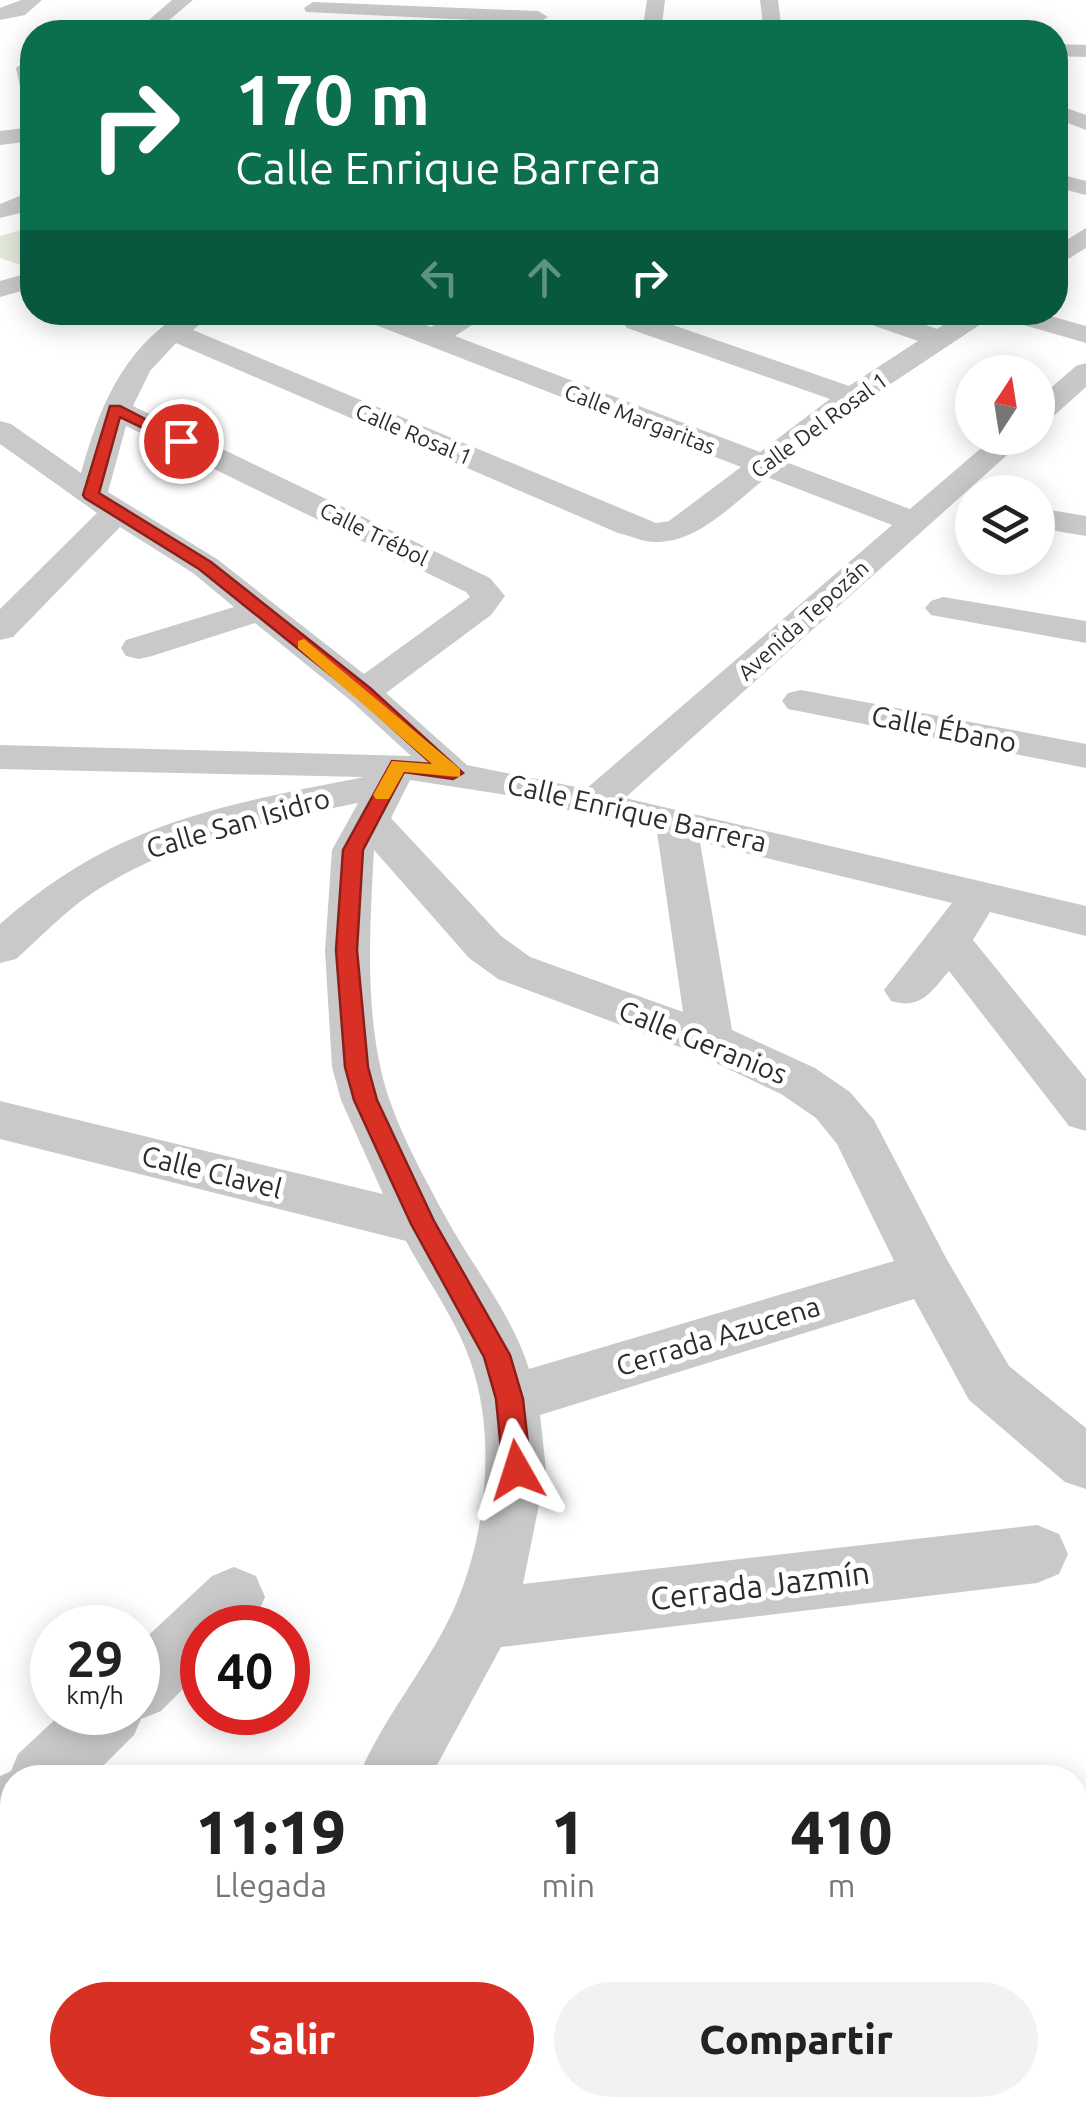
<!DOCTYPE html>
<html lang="es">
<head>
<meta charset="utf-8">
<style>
	:root { --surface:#fff; --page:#f2f2f2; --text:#222; --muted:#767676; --accent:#d93025 }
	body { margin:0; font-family:Ubuntu,sans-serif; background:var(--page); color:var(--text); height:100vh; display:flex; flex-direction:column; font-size:38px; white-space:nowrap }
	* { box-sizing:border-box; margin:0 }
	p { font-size:32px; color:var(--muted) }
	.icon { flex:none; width:55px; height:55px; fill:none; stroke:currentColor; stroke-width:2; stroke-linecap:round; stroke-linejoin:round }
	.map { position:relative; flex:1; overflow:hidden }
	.drawer { position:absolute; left:0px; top:1765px; width:1088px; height:352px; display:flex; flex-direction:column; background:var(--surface); border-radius:40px 40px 0 0; box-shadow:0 5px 25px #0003 }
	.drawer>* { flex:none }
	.hud { position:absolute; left:20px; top:20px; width:1048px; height:305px; border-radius:40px; box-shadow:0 5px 25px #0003; background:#0b6e4f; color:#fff; overflow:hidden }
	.needle { width:65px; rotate:12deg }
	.tools { position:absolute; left:955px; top:355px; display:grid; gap:20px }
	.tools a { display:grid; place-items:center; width:100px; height:100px; border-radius:50%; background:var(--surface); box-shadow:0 5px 25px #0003; font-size:50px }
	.speed { position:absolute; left:30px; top:1605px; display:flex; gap:20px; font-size:50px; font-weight:700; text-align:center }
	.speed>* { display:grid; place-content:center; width:130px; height:130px; border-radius:50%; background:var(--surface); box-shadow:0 5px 25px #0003; line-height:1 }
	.speed small { font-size:25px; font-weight:400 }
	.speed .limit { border:15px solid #d22; background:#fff; color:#111 }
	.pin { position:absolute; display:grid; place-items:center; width:85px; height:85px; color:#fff; margin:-42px; border:5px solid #fff; border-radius:50%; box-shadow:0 2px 10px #0007 }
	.me { position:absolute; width:110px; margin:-55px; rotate:354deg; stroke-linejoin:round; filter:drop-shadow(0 0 8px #0008) }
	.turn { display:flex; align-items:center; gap:35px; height:210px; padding:0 50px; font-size:45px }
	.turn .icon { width:130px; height:130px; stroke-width:2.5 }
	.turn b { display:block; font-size:70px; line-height:85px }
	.lanes { display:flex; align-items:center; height:95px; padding:0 50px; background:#0003; justify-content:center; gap:50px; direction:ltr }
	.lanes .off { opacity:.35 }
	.eta { display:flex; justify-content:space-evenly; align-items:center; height:170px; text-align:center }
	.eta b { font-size:60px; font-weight:800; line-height:70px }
	.action { display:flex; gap:20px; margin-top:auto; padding:20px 50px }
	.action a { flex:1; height:115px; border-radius:60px; background:var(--accent); color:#fff; font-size:40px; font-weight:800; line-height:115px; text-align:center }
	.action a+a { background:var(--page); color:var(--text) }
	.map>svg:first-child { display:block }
	.green { fill:#e4eada }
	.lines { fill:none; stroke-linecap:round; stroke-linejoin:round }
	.minor { fill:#c9c9c9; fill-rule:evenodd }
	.route { fill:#d93025; stroke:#8d1f18; stroke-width:2.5 }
	.slow { fill:#f59e0b }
	.labels { text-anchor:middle; stroke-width:10; stroke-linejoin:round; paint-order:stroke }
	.far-street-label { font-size:22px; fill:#2c2c2c; stroke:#fff }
	.street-label { font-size:28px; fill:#2c2c2c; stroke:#fff }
	.near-street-label { font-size:32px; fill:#2c2c2c; stroke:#fff }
</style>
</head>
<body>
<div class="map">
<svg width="1086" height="2117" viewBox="0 0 1086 2117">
	<rect width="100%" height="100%" fill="#fff"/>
	<path class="green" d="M32 227V269L0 258V236Z"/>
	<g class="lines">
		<path class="minor" d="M21 0H42L25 15 0 20V8Z
			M172 0H193L155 32H135Z
			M647 0H665L661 32H642Z
			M760 0H778L782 32H764Z
			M313 2 538 11 548 17 538 23 306 12 304 8Z
			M855 22 862 24 865 32H847L848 24Z
			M1009 22 1016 24 1021 32H1002L999 28Z
			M1055 44 1086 45V57L1055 56Z
			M32 56V97L21 91 16 68Z
			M1055 104 1086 115V130L1055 118Z
			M32 127V141L0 145V131Z
			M1055 173 1086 181V195L1055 187Z
			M32 191V210L0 218V204Z
			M1086 228V248L1055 267V247Z
			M32 272V288L0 297V281Z
			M183 312H214L193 330 656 523 669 521 741 467 358 318 355 312H394L431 327 457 312H492L455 336 760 452 830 399 627 328 623 322 627 316H647L849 386 918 341 852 318 849 312H889L937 329 963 312H1036L1086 326V343L993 316 862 403 786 462 910 509 993 438H1026L625 798 1086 906V936L990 912 973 940 1086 1079V1131L1069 1126 949 971C931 992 921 1010 891 1001L884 990 952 903 700 842 732 1030 815 1068 850 1092 874 1120 946 1258 1009 1366 1086 1428V1489L1065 1482 969 1400 914 1299 540 1415 546 1470 523 1584 1037 1525 1059 1534 1068 1554 1059 1574 1037 1583 501 1647 430 1778H358C382 1719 426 1669 453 1611 486 1538 497 1439 471 1363 457 1321 427 1280 406 1241L0 1139V1101L383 1194 341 1100 332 1067 325 951 332 850 358 803C265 822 172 840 91 894 64 912 41 937 16 959L0 963V924C115 823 218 806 364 777L0 769V745L411 756 350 700 255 623 152 656 139 659 126 656 121 648 126 640 234 607 193 573 120 527 13 637 0 640V609L97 513 0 444V421L11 424 81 473C99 408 122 350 183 312ZM176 343 618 533C631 536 645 543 658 542 700 541 735 502 767 477L892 525 586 789 467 765 386 693 491 615 505 596 490 578 133 406 150 371ZM126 426 466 592 470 597 364 674 217 559 108 492ZM410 780 507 795 657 832 683 1012 530 957 501 936 391 818ZM374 850 469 958 498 979 693 1052 781 1094 816 1118 837 1144 894 1261 529 1369C512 1314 472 1266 445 1216 421 1171 392 1120 381 1070 365 999 370 922 374 850Z
			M1086 363V387L1049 420 1038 423V399L1076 366Z
			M1038 508 1086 516V536L1038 528Z
			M943 597 1086 621V643L931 615 925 608 931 601Z
			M801 690 1086 744V768L788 709 782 701 788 693Z
			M234 1567 256 1576 265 1597 256 1618 246 1628H202V1670L161 1711 141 1719 134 1735 91 1778H12V1846L0 1851V1776L11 1771 18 1754 63 1712H138V1645L212 1576Z
			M12 1852V1922L0 1924V1854Z
			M1086 1891V1963L1075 1965V1893Z
			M291 2105H367L366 2117H290Z"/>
	</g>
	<path class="route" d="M110 406H120L188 441 176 444 120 417 99 493 211 562 370 688 463 773 453 779 404 772 363 850 357 950 368 1067 377 1100 434 1221 510 1355 523 1399 531 1470 527 1479 517 1483 507 1479 503 1470 496 1399 484 1357 411 1224 354 1100 345 1067 336 950 343 850 392 761 432 764 357 696 199 569 85 498 83 495Z"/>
	<path class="slow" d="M304 639 460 769V777L404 772 389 799H376L373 795 392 761 432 764 298 648V641Z"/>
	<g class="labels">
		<g class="far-street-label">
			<text transform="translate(640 419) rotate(21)" y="8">Calle Margaritas</text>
			<text transform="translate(819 425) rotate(-36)" y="8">Calle Del Rosal 1</text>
			<text transform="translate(414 434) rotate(23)" y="8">Calle Rosal 1</text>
			<text transform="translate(374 534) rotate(26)" y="8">Calle Trébol</text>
			<text transform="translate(803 620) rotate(-42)" y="8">Avenida Tepozán</text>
		</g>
		<g class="street-label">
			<text transform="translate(944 729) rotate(11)" y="10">Calle Ébano</text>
			<text transform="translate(637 813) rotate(13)" y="10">Calle Enrique Barrera</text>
			<text transform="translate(238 823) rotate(-16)" y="10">Calle San Isidro</text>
			<text transform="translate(703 1042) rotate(22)" y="10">Calle Geranios</text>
			<text transform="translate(212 1172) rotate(14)" y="10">Calle Clavel</text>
			<text transform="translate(718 1336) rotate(-17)" y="10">Cerrada Azucena</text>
		</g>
		<g class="near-street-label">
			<text transform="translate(760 1586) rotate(-7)" y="11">Cerrada Jazmín</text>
		</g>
	</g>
</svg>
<div class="tools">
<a><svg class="needle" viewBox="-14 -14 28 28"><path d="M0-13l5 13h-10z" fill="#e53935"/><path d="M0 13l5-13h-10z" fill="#767676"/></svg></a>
<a><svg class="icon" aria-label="layers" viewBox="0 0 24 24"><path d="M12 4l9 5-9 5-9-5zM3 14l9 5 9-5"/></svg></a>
</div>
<div class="speed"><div>29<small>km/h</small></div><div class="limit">40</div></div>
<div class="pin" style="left:181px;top:441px;background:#d93025"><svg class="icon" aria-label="arrive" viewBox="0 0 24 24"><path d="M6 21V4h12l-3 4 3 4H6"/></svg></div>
<svg class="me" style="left:517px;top:1470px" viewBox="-20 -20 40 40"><path d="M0-17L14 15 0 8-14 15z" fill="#d93025" stroke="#fff" stroke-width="4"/></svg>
<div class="hud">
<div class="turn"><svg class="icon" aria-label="right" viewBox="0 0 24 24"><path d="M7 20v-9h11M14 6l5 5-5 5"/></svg><div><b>170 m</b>Calle Enrique Barrera</div></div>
<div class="lanes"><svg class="icon off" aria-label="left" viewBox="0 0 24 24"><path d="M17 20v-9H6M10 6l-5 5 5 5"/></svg><svg class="icon off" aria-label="ahead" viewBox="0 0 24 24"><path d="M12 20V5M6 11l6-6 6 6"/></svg><svg class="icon" aria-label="right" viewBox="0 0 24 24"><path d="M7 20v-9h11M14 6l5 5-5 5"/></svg></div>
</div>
<section class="drawer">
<div class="eta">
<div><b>11:19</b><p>Llegada</p></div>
<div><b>1</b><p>min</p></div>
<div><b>410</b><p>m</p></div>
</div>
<div class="action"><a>Salir</a><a>Compartir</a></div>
</section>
</div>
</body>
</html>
